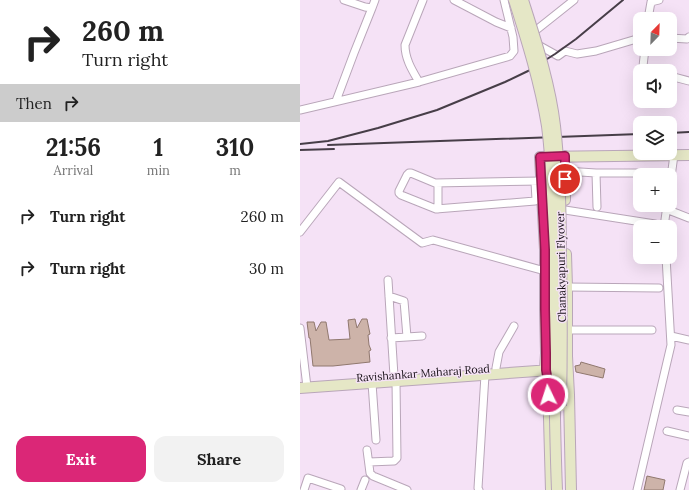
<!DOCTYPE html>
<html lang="en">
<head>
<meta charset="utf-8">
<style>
	:root { --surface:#fff; --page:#f2f2f2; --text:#222; --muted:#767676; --accent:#db2777 }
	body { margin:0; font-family:Lora,serif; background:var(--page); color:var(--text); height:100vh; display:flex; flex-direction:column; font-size:15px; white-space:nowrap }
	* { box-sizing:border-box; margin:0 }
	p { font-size:13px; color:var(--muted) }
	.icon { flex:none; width:22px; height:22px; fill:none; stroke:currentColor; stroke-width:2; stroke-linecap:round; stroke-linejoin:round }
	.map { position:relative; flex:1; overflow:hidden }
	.sheet { display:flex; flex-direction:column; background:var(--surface); width:300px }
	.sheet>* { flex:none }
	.hud { background:#fff; color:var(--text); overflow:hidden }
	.needle { width:26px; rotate:23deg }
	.buttons { position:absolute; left:333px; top:12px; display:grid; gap:8px }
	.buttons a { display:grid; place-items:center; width:44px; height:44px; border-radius:8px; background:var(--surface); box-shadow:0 4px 16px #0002; font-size:20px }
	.pin { position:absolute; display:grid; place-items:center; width:34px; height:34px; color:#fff; margin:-17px; border:2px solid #fff; border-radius:50%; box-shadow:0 1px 4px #0007 }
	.me { position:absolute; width:44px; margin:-22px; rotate:356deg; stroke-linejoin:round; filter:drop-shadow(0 0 3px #0008) }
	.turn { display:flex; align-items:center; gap:14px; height:84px; padding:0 16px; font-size:18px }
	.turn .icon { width:52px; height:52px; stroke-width:2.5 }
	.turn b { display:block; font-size:28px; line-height:34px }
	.then { display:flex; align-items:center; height:38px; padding:0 16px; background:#0003; gap:8px; font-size:15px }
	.eta { display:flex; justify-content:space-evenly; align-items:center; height:68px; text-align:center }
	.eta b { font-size:24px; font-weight:700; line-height:28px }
	.button { display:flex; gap:8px; margin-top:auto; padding:8px 16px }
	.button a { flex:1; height:46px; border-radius:12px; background:var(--accent); color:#fff; font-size:16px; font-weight:700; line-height:46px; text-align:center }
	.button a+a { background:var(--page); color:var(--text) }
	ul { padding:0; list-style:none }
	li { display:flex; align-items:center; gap:12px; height:52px; padding:0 16px }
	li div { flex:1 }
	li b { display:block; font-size:15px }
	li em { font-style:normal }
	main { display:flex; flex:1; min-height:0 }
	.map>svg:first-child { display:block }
	.building { fill:#cdb3a9; stroke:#90786e }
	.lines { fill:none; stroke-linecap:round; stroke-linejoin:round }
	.street-casing { stroke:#b9a6b9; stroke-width:9 }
	.secondary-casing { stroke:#b9a6b9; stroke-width:12 }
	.street { stroke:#fff; stroke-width:7 }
	.secondary { stroke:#e5e7c6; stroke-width:10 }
	.rail { stroke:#473e48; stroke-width:2 }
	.secondary-bridge-casing { stroke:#b9a6b9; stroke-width:12; stroke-linecap:butt }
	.secondary-bridge { stroke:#e5e7c6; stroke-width:10 }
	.route-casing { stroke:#8e194d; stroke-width:10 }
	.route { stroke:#db2777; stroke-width:7 }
	.labels { text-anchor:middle; stroke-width:3; stroke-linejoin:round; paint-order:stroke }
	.street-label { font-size:11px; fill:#140d14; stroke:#f5e2f6 }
</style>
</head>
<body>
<main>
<section class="sheet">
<div class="hud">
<div class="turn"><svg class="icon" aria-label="right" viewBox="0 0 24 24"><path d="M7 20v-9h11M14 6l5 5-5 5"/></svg><div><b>260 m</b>Turn right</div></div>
<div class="then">Then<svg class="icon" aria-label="right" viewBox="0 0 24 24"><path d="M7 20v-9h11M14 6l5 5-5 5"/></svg></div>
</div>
<div class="eta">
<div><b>21:56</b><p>Arrival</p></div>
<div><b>1</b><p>min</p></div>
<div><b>310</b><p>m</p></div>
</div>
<ul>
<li><svg class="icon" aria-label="right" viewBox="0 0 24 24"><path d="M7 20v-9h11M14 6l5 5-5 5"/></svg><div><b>Turn right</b></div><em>260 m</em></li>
<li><svg class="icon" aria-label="right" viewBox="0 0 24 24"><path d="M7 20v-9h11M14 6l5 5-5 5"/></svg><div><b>Turn right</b></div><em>30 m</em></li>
</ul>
<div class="button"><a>Exit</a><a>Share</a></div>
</section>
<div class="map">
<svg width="389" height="490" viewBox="0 0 389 490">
	<rect width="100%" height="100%" fill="#f5e2f6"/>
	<path class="building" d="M55 319 57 328 62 319H67L70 334 68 335 69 345 71 350 69 351 70 362 33 366H13L10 338H9L7 322H14L16 331 21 322H26L29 340 50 339 48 320Z
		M281 362 305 369 303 378 276 372 275 366 280 365Z
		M347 476 365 480 363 490H344Z"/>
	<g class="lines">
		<defs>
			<path id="street" d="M44 0 65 7 72 8 75 0
				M154 0 196 22 211 28
				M348 19 351 2 359 0
				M235 31 274 0
				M370 38 387 39 389 37
				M240 46 258 56 265 51 277 54 296 51 340 38
				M345 49 343 66 355 71
				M370 76 389 81
				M119 82C112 70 105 59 105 45L123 0
				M36 101 54 53 72 8
				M0 110 119 82 210 56 214 51 213 37 204 0
				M265 171 296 173
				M235 182 236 200 235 201 136 209 101 195 99 193V191L107 175 109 173H111L135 183 241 181
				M138 183V209
				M370 184 374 155
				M297 207 296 173H337
				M366 209 389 218
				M265 210 355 224
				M364 227 367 205
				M0 232 39 182 122 243 133 240 245 271
				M88 280 94 376
				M267 287 359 288
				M89 296 104 301 107 337 91 338
				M0 328 7 387
				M267 330H352
				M371 336 389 340
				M107 337 122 336
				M196 368 199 352 214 326
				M72 383 76 440
				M377 410 389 412
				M367 431 389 436
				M67 450 70 473 73 476 107 490
				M69 462 94 461 97 458 96 381
				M4 490 8 478 41 489
				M61 490 65 480
				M179 490 178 488 185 375
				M337 490 371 345 366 257
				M380 490 387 463 389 462"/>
			<path id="secondary" d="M265 156V200
				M266 254 267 287V356L269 395 271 490
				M0 388 251 370
				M251 490 248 382 245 370 246 353 245 309V250L240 157 389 155"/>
		</defs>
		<use href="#street" class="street-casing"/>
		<use href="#secondary" class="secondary-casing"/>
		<use href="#street" class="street"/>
		<use href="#secondary" class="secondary"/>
		<path class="rail" d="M370 133 389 132
			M0 144 28 141 78 128 137 110 205 82 228 71 255 54 276 39 323 0
			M28 145 340 134
			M0 150 34 149"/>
		<defs>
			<path id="secondary-bridge" d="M214 0C227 41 240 83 247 126 253 172 252 219 253 266 254 340 254 415 257 490
				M223 0C236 41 250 83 255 126 260 170 261 213 261 257 262 306 262 356 261 406"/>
		</defs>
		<use href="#secondary-bridge" class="secondary-bridge-casing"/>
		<use href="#secondary-bridge" class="secondary-bridge"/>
	</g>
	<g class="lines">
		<defs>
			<path id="route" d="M248 395V382L246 370V353L245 309V250L240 157 265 156V179"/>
		</defs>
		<use href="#route" class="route-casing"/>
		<use href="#route" class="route"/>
	</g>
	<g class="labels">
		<g class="street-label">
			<text transform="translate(261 267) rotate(-91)" y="4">Chanakyapuri Flyover</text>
			<text transform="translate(123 373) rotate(-4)" y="4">Ravishankar Maharaj Road</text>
		</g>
	</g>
</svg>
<div class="buttons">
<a><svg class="needle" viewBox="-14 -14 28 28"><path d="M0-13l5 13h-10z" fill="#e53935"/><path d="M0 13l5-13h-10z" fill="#767676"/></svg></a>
<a><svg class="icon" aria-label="sound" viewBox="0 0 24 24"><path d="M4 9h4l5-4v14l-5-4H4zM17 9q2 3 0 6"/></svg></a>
<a><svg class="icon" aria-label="layers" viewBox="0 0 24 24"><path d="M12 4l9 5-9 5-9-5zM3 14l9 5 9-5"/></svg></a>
<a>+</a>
<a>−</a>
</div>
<div class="pin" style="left:265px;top:179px;background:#d93025"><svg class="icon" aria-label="arrive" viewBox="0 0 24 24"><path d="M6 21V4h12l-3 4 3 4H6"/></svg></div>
<svg class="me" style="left:248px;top:395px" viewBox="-20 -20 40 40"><circle r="17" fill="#db2777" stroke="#fff" stroke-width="3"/><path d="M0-11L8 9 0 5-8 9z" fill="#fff"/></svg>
</div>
</main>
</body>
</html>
